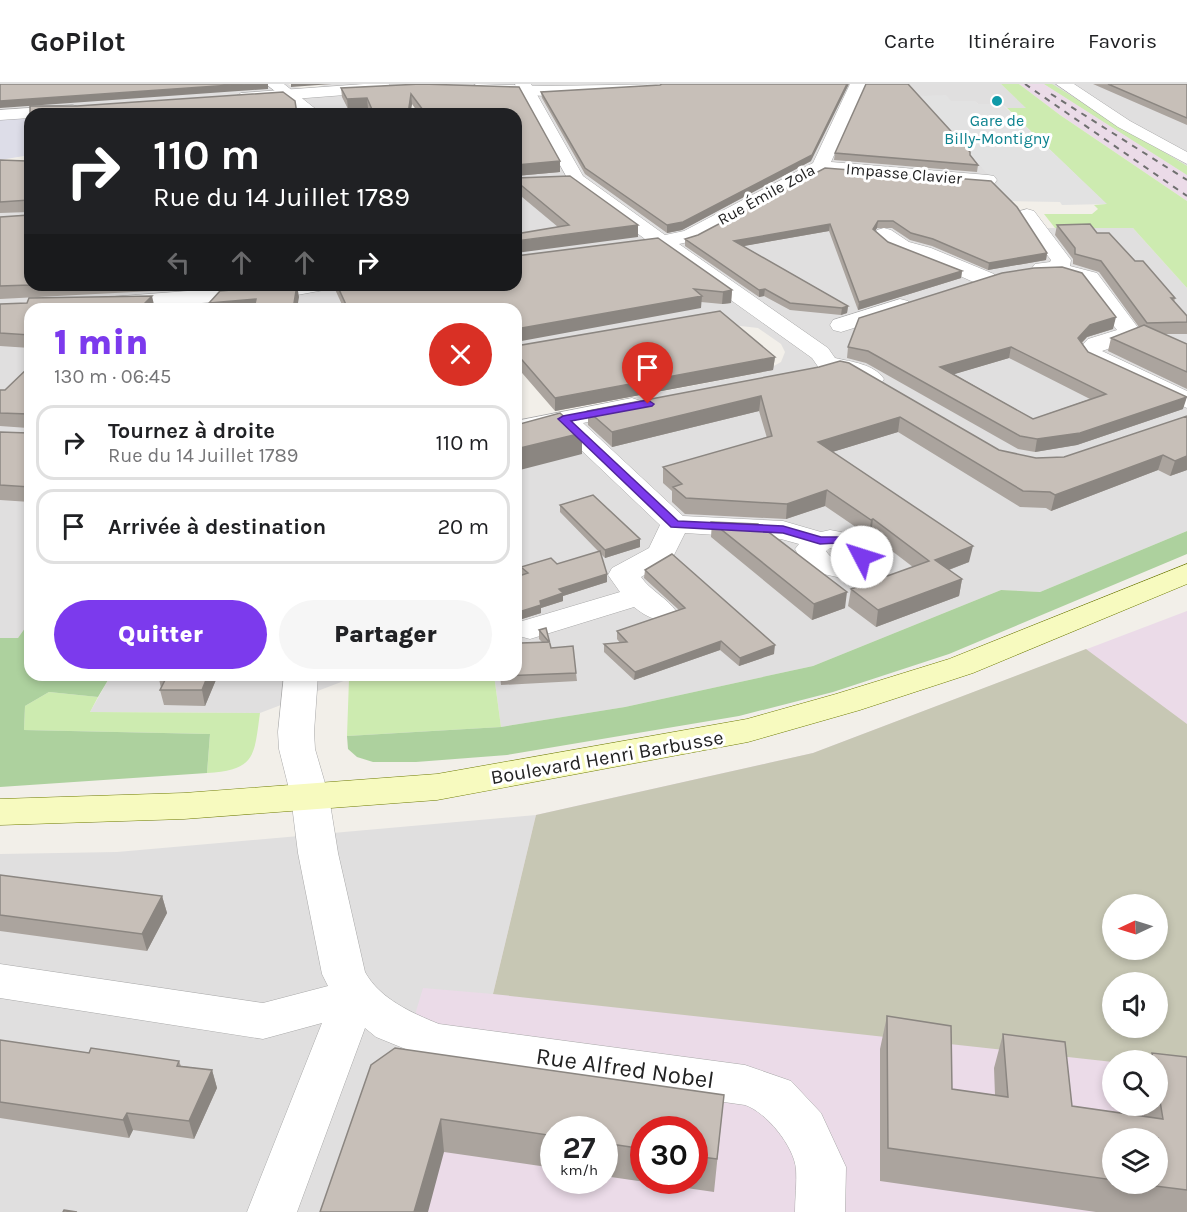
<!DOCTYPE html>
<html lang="fr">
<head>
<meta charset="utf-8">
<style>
	:root { --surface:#fff; --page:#f6f6f6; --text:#202124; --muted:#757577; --line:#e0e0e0; --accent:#7c3aed }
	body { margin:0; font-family:Karla,sans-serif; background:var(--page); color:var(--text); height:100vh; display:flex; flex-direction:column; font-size:22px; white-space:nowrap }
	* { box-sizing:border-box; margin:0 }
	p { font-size:20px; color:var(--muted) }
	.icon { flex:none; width:33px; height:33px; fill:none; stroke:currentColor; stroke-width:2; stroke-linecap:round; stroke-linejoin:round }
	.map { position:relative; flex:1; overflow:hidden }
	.side { position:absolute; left:24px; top:219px; width:498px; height:378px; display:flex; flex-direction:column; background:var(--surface); border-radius:18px; box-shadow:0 3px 9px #0003 }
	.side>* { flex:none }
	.top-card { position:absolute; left:24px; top:24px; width:498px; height:183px; border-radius:18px; box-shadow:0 3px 9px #0003; background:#202124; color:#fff; overflow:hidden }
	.needle { width:39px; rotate:266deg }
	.buttons { position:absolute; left:1102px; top:810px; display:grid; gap:12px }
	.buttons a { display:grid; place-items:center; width:66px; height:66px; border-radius:50%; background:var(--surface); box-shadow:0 3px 9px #0003; font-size:30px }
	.speed { position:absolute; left:540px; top:1032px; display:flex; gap:12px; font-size:30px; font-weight:700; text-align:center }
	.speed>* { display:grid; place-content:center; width:78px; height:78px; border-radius:50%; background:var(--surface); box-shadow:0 3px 9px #0003; line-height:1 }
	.speed small { font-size:15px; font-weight:400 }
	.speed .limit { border:9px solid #d22; background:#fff; color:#111 }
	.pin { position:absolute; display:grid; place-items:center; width:51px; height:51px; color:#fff; margin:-62px -26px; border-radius:50% 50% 50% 0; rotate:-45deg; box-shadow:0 0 6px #0007 }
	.pin .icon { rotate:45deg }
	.me { position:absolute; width:66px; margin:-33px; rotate:310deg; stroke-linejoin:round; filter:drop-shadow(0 0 4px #0008) }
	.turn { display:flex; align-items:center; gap:21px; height:126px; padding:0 30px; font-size:27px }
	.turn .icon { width:78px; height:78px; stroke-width:2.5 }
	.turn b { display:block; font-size:42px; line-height:51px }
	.lanes { display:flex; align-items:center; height:57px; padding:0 30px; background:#0003; justify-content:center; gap:30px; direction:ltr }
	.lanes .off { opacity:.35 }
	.round { display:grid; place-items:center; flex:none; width:63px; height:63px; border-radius:32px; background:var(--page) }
	.overview { display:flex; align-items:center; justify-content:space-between; height:102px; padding:0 30px }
	h1 { font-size:36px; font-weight:800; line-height:45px; color:var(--accent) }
	.primary-button { display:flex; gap:12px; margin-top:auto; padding:12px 30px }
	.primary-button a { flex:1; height:69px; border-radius:36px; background:var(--accent); color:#fff; font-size:24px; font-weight:800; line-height:69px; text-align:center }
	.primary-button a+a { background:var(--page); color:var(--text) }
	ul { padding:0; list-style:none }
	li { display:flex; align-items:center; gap:18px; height:75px; margin:0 12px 9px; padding:0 18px; border:3px solid var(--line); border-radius:18px }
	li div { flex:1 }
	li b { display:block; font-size:22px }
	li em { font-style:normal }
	header { display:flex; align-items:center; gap:36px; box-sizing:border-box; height:84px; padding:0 30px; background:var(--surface); border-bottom:2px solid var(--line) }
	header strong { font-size:28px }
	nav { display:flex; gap:33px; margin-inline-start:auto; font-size:21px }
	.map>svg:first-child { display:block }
	.residential { fill:#e0dfdf }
	.industrial { fill:#ebdbe8; fill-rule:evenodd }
	.construction { fill:#c7c7b4; fill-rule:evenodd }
	.grass { fill:#cdebb0 }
	.forest { fill:#add19e }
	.parking { fill:#e2e2e2 }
	.plaza { fill:#dddde8 }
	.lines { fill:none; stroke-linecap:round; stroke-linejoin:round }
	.minor-casing { stroke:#a9a9a9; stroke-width:1 }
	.tertiary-casing { stroke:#a9a9a9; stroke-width:1 }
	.secondary-casing { stroke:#707d05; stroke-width:1 }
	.minor { fill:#fff; fill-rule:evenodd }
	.tertiary { fill:#fff; fill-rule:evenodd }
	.secondary { fill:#f7fabf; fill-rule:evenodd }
	.rail { stroke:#707070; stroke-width:2; stroke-dasharray:6 6; stroke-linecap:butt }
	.wall { fill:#aba49e; fill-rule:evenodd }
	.shaded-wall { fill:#8b8681 }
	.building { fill:#c7bfb8; stroke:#8b8681; stroke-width:1.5; fill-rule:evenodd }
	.route { fill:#7c3aed; stroke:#51269a; stroke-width:1.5 }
	.culture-dot { fill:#0f9aa8; stroke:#fff; stroke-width:2 }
	.labels { text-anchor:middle; stroke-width:6; stroke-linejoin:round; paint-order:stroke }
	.far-culture-label { font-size:16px; fill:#0d838f; stroke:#fff }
	.far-street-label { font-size:16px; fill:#222; stroke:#fff }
	.street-label { font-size:20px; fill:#222; stroke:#fff }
	.near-street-label { font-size:24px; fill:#222; stroke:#fff }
</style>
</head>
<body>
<header>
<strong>GoPilot</strong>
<nav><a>Carte</a><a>Itinéraire</a><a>Favoris</a></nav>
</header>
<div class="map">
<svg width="1187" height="1128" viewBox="0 0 1187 1128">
	<rect width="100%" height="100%" fill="#f2efe9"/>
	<path class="residential" d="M0 0H288L293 3 310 5 328 0H1001L1027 24H1007L1002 20H978L974 17H951L999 96 1009 117 1030 144H1133L1187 204V447L1040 508 1001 506 813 582 625 623 501 643 494 591H516V336L763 288 781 278 785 268 781 260 758 244 706 238 516 274V225H30V540L18 554H0V83L29 77 30 61V201H516V76L525 26 416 20 343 26V30H30L0 38Z
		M1044 0H1187V91Z
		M111 591H403L349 595 260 629 90 628Z
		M536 731 493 910 396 994 351 1128H0V770L117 768Z"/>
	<path class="industrial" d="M1019 0H1044L1187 91V117L1060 31Z
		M1187 527V1128H351L396 994 423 904 493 910 536 731 813 669ZM1113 820H1158V866H1113ZM1113 898H1158V944H1113ZM1113 976H1158V1022H1113ZM554 1046H604V1096H554ZM644 1046H694V1096H644ZM1113 1054H1158V1100H1113Z"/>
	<path class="construction" d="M1086 565 1187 640V986L1158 976 1113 978 493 910 536 731 813 669ZM1113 820H1158V866H1113ZM1113 898H1158V944H1113Z"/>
	<path class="grass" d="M1001 0H1019L1060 31 1187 117V204L1133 144H1055L1044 130H1092L1098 125 1094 121 1106 120 1007 24H1026Z
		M1044 0H1052L1187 82V91Z
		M403 591H494L501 643 347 652 349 595Z
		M49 608 98 613 90 628 260 629C254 672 256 686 207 689L210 650 24 646 25 622Z"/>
	<path class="forest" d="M1187 447V470L949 570 833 608 739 632 507 671 416 678H373L357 673 348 665 347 652 501 643 625 623 813 582 1001 506 1040 508Z
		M28 540 30 591H111L98 613 49 608 25 622 24 646 210 650 207 689 0 703V554H18Z"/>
	<path class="parking" d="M946 11 951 17H975L978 20H1002L1107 120 1062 121 1060 118 1009 117 996 101 999 96 991 94 918 12Z"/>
	<path class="plaza" d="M30 30V71L0 76V31Z"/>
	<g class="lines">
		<defs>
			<path id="minor" d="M266 0H284L322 30H304Z
				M515 0H531L583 92 665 151 684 147 813 79 850 0H866L831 78 988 91 994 92 997 96 994 100 988 101 824 88 697 156 679 160 828 264 835 274C852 278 874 280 884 295L881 300 872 302 863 300 848 291 819 284 812 274 658 164H642L639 160 645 155 570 99Z
				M1027 125 1034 127 1068 172 1071 176 1070 182 1097 189 1142 249 1139 254 1102 267 1187 307V324L1087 278 1077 267 1088 255 1117 246 1081 199 1057 191 1035 188 1032 184 1035 180 1050 178 1051 176 1017 131 1020 127Z
				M884 144 891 146 909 158 931 164 994 190 997 195 994 200 986 201 978 200 917 173 895 167 874 150 877 146Z
				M266 201H327L324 206 297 211 129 225H103L98 220 101 215 109 213Z
				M900 215 908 217 911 222 908 227 841 248 833 246 830 241 833 236Z
				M632 314 641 317 645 322 641 327 583 339 683 432 783 437 821 448 830 446 841 448 870 458 878 469V473L869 485 863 489 837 493 819 489 805 483 795 465 799 460 781 455 685 449 672 475 641 493C651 507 667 514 676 527L671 534C655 538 647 533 634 523L530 555 519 552 516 548 519 538 620 508 608 491 612 484 649 464 660 441 558 344 516 353V337ZM830 464 844 468 848 472C840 477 830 475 826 467Z
				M284 591H318L314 648 315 665 329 713 338 769 365 888C380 915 412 929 439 940L745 981 791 997 821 1029 846 1083 845 1128H795C795 1114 797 1099 796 1085 794 1062 766 1028 745 1021L435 977 376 953 365 944 297 1128H247L322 939 263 955 0 914V880L263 919 328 902 322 890 298 769 291 713 279 665 278 648Z"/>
			<path id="tertiary" d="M364 0H389L392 3 384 8 241 19 233 14 241 9Z
				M476 0 547 2 668 0 660 5 547 12 478 9 470 4Z
				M1056 0H1074L1130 37 1187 68V80L1118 43Z
				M73 21 79 23 81 26 79 29 30 30V34L0 36V26Z"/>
			<path id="secondary" d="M1187 480V500L973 589 860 626 748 658 437 716 184 735 0 741V715L184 709 437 690 747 635 836 610 949 575Z"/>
		</defs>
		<use href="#minor" class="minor-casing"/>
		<use href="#tertiary" class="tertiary-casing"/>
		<use href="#secondary" class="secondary-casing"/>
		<use href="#minor" class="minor"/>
		<use href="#tertiary" class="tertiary"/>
		<use href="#secondary" class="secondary"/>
		<path class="rail" d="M1025 0 1187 112
			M1051 10 1187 96"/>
	</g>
	<path class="wall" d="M421 0 519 3 560 77V88L516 92V30H419L412 20 410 30H371L368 24 348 25 342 13 341 4Z
		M1093 0H1187V41Z
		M660 1 811 77 682 146 667 149 585 90 542 14 541 8Z
		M835 69 970 71 978 81 977 88 834 76Z
		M30 75V201H177L172 206 0 215V133L29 131V128L0 129V76L27 77Z
		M825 84 1047 169 1046 176 988 186 932 162 910 156 892 144H877L875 147 888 158 962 187 961 194 858 226 829 147 743 162 848 222 847 229 841 231 790 226 764 212 759 213 685 162V155L698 151Z
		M516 94 638 153 526 149 558 143 516 108Z
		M1057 141 1097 149 1135 177 1175 214 1174 218 1187 238V250H1163L1187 260V305L1108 267 1111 254 1139 243 1099 188 1073 180V175L1055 151Z
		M333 201H516L732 206 731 219 722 220 701 218V224L344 225Z
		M0 220 155 225H30V264L0 262Z
		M1113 245 1087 253 1082 259 1088 268 1183 325 1077 361 1035 368 1018 365 866 279 847 274 848 263ZM1009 274 1090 315 1033 335 954 290Z
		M516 262 775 273 773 286 555 327 516 282Z
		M30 282V418L0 416V348L28 349V344L0 342V306H5Z
		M819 283 999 366 1036 374 1064 373 1187 332V386L1170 392 1158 386 1051 427 1046 424 1020 423 898 348 832 368 969 478 949 486 962 495 959 512 876 543 848 522 851 505 913 483 871 451 869 452 825 422 786 435 685 430 672 418V407L663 399V383L767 354 759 327 612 363 588 341V327Z
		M560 421 640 455V463L605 474 600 469 607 490V498L563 512V517L541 524V529L522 535 516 528V493L522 491 521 483 557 480 599 468 560 428Z
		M712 438 845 524 812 536 711 453Z
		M645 486 774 570 739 582 720 566 634 596 604 568V560L620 559 617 555V547L679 526 644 494Z
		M546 544 551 564 576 589 577 597 501 601 500 591 521 565 542 558 539 555V546Z
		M218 591 205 622 164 621 160 606 161 604 159 595Z
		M0 791 162 812 167 829 147 867 0 847Z
		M887 932 952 1005 995 1011 994 984 1003 950 1072 1022 1144 1032 1142 1022H1158V976H1149L1152 969 1187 973V1128H1096L880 1097V965ZM1113 1054 1158 1100H1113Z
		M0 956 89 969 179 977 181 982 212 986 217 1004 194 1055 133 1046 129 1054 0 1034Z
		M371 981 724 1011 714 1108 604 1092V1046H554V1084L444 1068ZM644 1046H694V1096H644Z"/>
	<path class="shaded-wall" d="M246 0H268V5L0 24V17Z
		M291 0H332L291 3Z
		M847 0H849L811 77 682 146 667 149V141Z
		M411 10 412 20 410 30H408Z
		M367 14 368 24 348 25 347 15Z
		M560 77V88L516 92V81Z
		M878 137 877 144 872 151 873 145Z
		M830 140 829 147 733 164 734 157Z
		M638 141V153L516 169V157Z
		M1047 169 1046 176 988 186 989 179Z
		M962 187 961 194 858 226 859 218Z
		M171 201H177L172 206Z
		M297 201 299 213 297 225H293Z
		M765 205 764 212 759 213V206Z
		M732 206 731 219 722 220 723 208Z
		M152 212 155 225H141L140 224Z
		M702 212 701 224 516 258V245Z
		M256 215 258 225H210L209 219Z
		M848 222 847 229 841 231 842 224Z
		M1116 233 1113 245 1087 253 1075 265 1078 254 1090 241Z
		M1011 263 1009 274 938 295 940 283Z
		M775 273 773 286 555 327V314Z
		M761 312 759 327 612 363V348Z
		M1187 313 1183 325 1077 361 1035 368 1037 355Z
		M900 333 898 348 816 373 818 358Z
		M582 349V370L516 387V365Z
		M1163 371 1158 386 1051 427 1055 411Z
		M1187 372V386L1170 392 1175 377Z
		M827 406 825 422 786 435 787 420Z
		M873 435 871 451 869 452 871 436Z
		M640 455V463L605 474V466Z
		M973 462 969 478 932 492 935 476Z
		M607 490V498L563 512V517L541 524V529L522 535V527L559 505Z
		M962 495 959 512 876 543 878 526Z
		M847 508 845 524 812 536 814 520Z
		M721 557 720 566 634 596 635 588Z
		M775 561 774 570 739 582 740 574Z
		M208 591H218L205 622 202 606Z
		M162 812 167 829 147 867 142 850Z
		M212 986 217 1004 194 1055 189 1037Z
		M127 1029 133 1046 129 1054 123 1036Z
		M441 1035 444 1068 428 1128H414Z"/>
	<path class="building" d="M0 0H246L0 17Z
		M421 0 519 3 560 77 516 81V30H426L411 10 408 30H374L367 14 347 15 341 4Z
		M662 0H847L812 71 683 138 667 141 585 84 541 8 660 1Z
		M866 0H908L970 68V71L978 81 835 69Z
		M1108 0H1187V34Z
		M283 8 295 17 297 30H30V201L0 202V133L29 131V116L0 118V76L27 77 30 75V22H77Z
		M825 84 991 97 1017 123 1047 169 989 179 933 155 911 149 893 137H878L873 145 888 158 962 187 859 218 830 140 734 157 848 222 842 224 790 219 765 205 759 206 685 155 698 151Z
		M570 92 638 141 516 157V150L569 141 516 97V94Z
		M1090 140 1097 149H1109L1135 177H1143L1175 214H1171L1187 232V238L1147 239 1101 177 1075 170V164L1057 141Z
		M658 154 732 206 723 208 694 205 702 212 516 245V225H348L337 201H516V172Z
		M1062 183 1082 189 1116 233 1090 241 1078 254 1088 268 1187 313 1080 349 1037 355 1020 352 868 267 848 263 859 234 1002 189 1034 184ZM1011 263 1106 310 1033 335 940 283Z
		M289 201H297L293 225H254L256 215 209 219 220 207Z
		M152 212 140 224 30 225V251L0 249V220L27 219 29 214Z
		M720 227 775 273 555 314 516 269V262Z
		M1144 241 1187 260V288L1111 254Z
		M840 277 849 279 999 366 1036 374 1064 373 1187 332V372L1175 377 1163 371 1055 411 1050 408 1023 407 900 333 818 358 973 462 935 476 962 495 878 526 851 505 929 477 873 435 871 436 827 406 787 420 686 414 673 403 682 400 663 383 772 352 761 312 612 348 588 327 819 283Z
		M30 282V403L0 401V348L28 349V330L0 329V306H5Z
		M560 329 582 349 516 365V341Z
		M593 411 640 455 605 466 560 421Z
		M712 438 758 440 847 508 814 520Z
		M600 467 607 490 559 505 563 509 540 517 541 521 522 527 516 520V493L528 489 521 483 551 474 557 480Z
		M672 470 775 561 740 574 721 557 635 588 604 560 627 558 617 547 685 524 645 486Z
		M546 544 551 564 573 562 576 589 501 592V591H516V566L521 565V559L549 558 539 546Z
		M161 591H208L202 606H160L165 596 159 595Z
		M0 791 162 812 142 850 0 831Z
		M887 932 951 942 952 1005 1008 1013 1003 950 1065 958 1072 1022 1163 1035 1158 1005V976H1153L1152 969 1187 973V1106L1139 1100H1158V1054H1113V1096L888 1064Z
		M0 956 89 969 91 964 179 977 177 982 212 986 189 1037 127 1029 123 1036 0 1018Z
		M395 964 724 1011 717 1075 694 1072V1046H644V1065L604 1059V1046H554V1052L441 1035 414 1128H320L371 981Z
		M64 1126 77 1128H63Z"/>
	<path class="route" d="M648 316 654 320 652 322 571 337 678 437 783 442 821 453H844L861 460 868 468 866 476H858L853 465 838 459 820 460 783 449 671 443 558 335 563 332Z"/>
	<circle class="culture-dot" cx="997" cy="17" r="6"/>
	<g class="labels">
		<g class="far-culture-label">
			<text x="997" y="42">Gare de<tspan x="997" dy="18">Billy-Montigny</tspan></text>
		</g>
		<g class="far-street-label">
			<text transform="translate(904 89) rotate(5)" y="6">Impasse Clavier</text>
			<text transform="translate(766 110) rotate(-29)" y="6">Rue Émile Zola</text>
		</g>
		<g class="street-label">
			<text transform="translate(607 673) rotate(-10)" y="7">Boulevard Henri Barbusse</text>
		</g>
		<g class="near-street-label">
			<text transform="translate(625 984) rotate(8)" y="8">Rue Alfred Nobel</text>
		</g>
	</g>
</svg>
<div class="buttons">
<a><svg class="needle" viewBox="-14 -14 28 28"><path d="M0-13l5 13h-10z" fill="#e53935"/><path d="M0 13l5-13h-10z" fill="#757577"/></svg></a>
<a><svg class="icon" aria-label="sound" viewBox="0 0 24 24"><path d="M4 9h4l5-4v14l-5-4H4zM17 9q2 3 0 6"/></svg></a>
<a><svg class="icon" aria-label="search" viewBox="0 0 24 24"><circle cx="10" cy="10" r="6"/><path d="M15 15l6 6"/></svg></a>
<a><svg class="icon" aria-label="layers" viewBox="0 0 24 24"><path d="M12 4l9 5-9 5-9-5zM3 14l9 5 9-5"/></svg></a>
</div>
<div class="speed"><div>27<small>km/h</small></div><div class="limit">30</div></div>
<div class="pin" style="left:648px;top:320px;background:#d93025"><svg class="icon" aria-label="arrive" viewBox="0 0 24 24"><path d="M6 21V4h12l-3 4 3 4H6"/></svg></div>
<svg class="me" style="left:862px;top:473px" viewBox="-20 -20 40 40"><circle r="19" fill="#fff"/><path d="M0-13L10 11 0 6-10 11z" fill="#7c3aed"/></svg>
<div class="top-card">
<div class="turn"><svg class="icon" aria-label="right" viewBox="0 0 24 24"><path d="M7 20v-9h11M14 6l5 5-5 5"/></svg><div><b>110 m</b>Rue du 14 Juillet 1789</div></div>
<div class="lanes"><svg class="icon off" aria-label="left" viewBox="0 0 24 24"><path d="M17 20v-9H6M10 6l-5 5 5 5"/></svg><svg class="icon off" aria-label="ahead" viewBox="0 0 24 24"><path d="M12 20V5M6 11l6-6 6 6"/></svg><svg class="icon off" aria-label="ahead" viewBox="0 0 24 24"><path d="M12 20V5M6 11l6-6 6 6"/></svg><svg class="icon" aria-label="right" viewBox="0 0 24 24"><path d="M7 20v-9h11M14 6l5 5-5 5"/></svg></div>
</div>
<section class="side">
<div class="overview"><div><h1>1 min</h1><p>130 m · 06:45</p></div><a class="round" style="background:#d93025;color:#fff"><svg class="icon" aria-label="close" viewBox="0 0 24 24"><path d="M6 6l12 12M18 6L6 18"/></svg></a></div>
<ul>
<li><svg class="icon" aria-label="right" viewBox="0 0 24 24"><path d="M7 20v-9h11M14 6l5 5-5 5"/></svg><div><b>Tournez à droite</b><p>Rue du 14 Juillet 1789</p></div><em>110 m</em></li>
<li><svg class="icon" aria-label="arrive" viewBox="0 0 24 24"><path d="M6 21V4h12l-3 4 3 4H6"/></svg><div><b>Arrivée à destination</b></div><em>20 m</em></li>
</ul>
<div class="primary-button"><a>Quitter</a><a>Partager</a></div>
</section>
</div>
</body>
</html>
